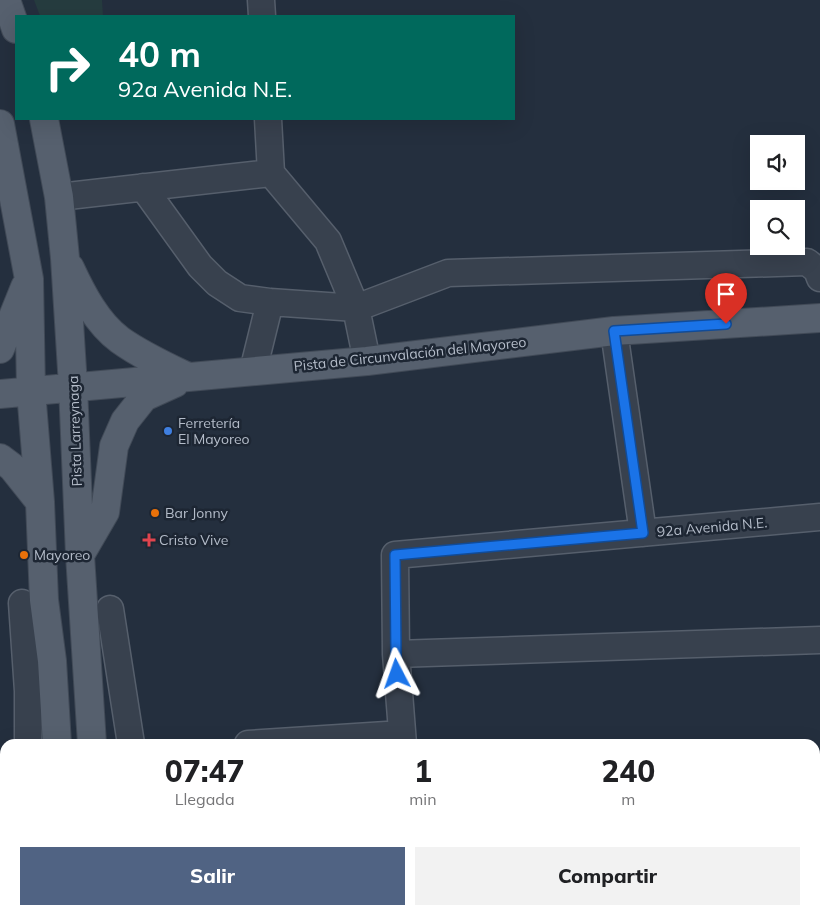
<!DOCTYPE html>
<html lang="es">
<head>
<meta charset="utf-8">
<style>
	:root { --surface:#fff; --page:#f2f2f2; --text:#202124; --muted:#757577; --accent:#506383 }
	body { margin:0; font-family:Mulish,sans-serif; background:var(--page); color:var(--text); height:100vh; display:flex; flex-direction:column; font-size:19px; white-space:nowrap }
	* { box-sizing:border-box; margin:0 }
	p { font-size:16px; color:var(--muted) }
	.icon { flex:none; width:28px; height:28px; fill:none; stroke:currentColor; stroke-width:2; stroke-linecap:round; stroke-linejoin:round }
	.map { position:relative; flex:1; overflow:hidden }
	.side { position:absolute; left:0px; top:739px; width:820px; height:176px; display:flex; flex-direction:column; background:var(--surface); border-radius:15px 15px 0 0; box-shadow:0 5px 20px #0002 }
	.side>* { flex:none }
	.top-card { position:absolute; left:15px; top:15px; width:500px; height:105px; border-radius:0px; box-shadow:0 5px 20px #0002; background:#00695c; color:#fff; overflow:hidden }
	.tools { position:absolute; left:750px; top:135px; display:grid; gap:10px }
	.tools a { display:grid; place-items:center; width:55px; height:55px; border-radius:0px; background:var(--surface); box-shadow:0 5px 20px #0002; font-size:25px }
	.pin { position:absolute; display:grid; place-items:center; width:42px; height:42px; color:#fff; margin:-51px -21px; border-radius:50% 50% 50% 0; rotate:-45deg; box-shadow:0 0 5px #0007 }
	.pin .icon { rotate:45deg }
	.me { position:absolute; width:55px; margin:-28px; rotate:356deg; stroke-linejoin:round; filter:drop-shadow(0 0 4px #0008) }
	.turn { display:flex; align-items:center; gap:18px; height:105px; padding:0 20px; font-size:22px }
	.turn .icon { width:65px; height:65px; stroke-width:2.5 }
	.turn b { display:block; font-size:35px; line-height:42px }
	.eta { display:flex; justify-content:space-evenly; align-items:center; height:85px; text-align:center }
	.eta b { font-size:30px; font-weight:800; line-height:35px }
	.cta { display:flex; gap:10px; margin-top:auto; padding:10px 20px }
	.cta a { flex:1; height:58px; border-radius:0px; background:var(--accent); color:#fff; font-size:20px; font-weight:800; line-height:58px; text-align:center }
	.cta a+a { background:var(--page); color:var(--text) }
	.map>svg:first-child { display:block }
	.green { fill:#263c3f }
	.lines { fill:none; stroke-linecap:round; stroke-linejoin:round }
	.minor-casing { stroke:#565f6c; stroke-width:29 }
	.major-casing { stroke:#414a57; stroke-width:30 }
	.minor { stroke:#38414e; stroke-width:26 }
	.major { stroke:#56606e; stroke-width:28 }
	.route-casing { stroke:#114b97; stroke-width:12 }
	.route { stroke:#1a73e8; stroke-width:9 }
	.shop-dot { fill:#3f7fe0; stroke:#1d2633; stroke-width:2 }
	.food-dot { fill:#e8710a; stroke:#1d2633; stroke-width:2 }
	.health-dot { fill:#e0444e; stroke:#1d2633; stroke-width:2 }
	.labels { text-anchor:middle; stroke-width:5; stroke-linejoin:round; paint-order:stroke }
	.street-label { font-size:14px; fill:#b4bcc9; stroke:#1d2633 }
	.poi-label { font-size:14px; fill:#b4bcc9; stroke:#1d2633; text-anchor:start }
</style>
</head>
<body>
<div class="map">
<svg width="820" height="914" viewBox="0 0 820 914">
	<rect width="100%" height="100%" fill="#242f3e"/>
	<path class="green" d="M34 0H102L103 16H40Z"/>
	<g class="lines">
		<defs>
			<path id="minor" d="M261 0 262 16
				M268 119 271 173
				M143 187 200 266 217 283 240 298 270 302 356 308 448 273 807 262 817 270 820 278
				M59 197 271 173 328 241 356 308 367 361
				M614 331 643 533
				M253 371 270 302
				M22 603 28 691V744
				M110 609 131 744
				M396 654 820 640
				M248 744 402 734
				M403 744 396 654 395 555 820 517
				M815 801H820
				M0 833 5 832
				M34 910V914
				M139 910V914
				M413 910V914
				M203 914 248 910"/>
			<path id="major" d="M6 0 16 29
				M44 119 59 197 65 258 73 386 80 555 92 744
				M0 124 29 279 31 391 40 502 44 600 52 661 57 744
				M70 268C82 294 97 323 120 340 141 355 165 366 188 377
				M0 349 25 287
				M0 394 367 361 614 331 820 318
				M0 458 12 467 40 502
				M80 555 105 512 114 446 125 421 144 397 175 383
				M67 910V914
				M103 910V914"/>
		</defs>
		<use href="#minor" class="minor-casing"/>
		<use href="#major" class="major-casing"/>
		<use href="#minor" class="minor"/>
		<use href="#major" class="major"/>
	</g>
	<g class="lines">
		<defs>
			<path id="route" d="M397 674 396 654 395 555 643 533 614 331 726 324"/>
		</defs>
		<use href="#route" class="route-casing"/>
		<use href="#route" class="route"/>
	</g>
	<circle class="shop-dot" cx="168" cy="431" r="5"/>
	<g class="food-dot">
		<circle cx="155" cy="513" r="5"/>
		<circle cx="24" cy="555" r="5"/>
	</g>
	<path class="health-dot" d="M146.5 532.5h5v5h5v5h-5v5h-5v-5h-5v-5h5z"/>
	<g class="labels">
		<g class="street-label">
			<text transform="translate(410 354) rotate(-6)" y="5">Pista de Circunvalación del Mayoreo</text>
			<text transform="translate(75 431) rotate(-92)" y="5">Pista Larreynaga</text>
			<text transform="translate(712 527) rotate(-5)" y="5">92a Avenida N.E.</text>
		</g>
		<g class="poi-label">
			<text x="178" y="428">Ferretería<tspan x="178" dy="16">El Mayoreo</tspan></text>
			<text x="165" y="518">Bar Jonny</text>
			<text x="159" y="545">Cristo Vive</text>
			<text x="34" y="560">Mayoreo</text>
		</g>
	</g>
</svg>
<div class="tools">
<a><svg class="icon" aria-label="sound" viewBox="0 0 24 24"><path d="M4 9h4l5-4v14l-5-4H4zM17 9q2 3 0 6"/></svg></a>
<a><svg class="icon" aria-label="search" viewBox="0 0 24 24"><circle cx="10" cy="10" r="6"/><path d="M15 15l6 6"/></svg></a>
</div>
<div class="pin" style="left:726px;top:324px;background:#d93025"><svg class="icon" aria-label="arrive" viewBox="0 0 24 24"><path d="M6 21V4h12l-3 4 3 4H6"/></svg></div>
<svg class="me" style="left:397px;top:674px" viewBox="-20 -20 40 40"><path d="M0-17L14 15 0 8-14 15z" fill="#1a73e8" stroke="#fff" stroke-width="4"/></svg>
<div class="top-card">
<div class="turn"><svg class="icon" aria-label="right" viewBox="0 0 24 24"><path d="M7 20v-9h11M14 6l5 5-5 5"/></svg><div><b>40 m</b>92a Avenida N.E.</div></div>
</div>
<section class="side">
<div class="eta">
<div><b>07:47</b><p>Llegada</p></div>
<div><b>1</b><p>min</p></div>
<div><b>240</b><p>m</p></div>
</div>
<div class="cta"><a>Salir</a><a>Compartir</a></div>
</section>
</div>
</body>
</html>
